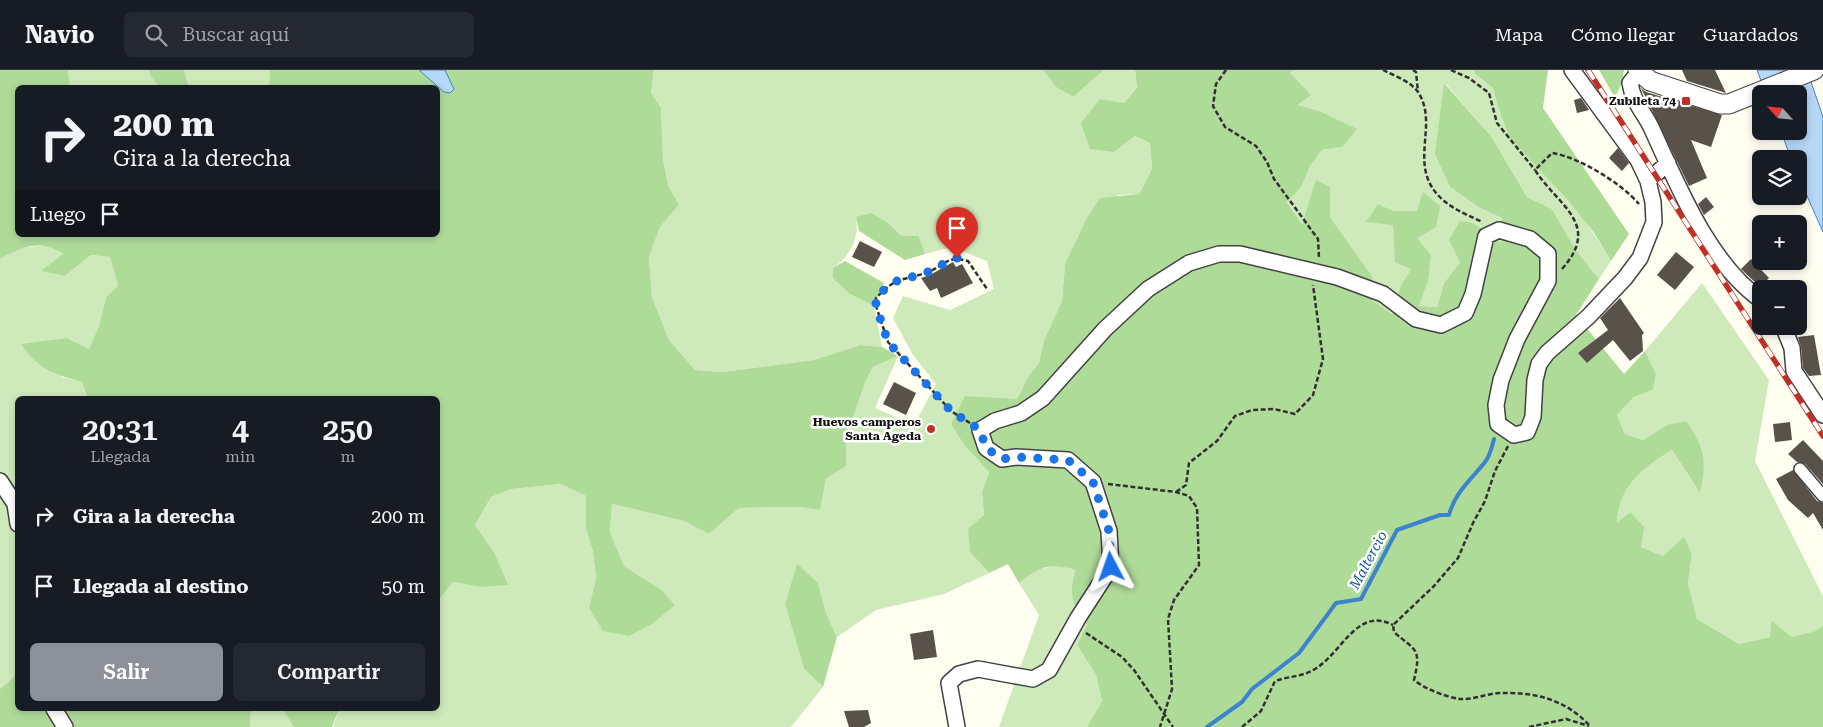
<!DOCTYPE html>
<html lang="es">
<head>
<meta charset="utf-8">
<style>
	:root { --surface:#171b24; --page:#242831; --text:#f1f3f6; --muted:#9ea1a6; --line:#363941; --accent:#8c9099 }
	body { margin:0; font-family:"Roboto Serif",serif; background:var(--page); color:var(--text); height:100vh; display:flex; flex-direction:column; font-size:19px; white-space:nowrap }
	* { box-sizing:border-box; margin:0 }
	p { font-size:16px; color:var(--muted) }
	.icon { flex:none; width:28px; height:28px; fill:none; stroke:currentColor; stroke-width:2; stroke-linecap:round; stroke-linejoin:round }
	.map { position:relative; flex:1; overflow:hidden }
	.sheet { position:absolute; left:15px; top:326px; width:425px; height:315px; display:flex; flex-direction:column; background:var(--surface); border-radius:8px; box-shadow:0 2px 8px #0003 }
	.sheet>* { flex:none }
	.guide { position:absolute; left:15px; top:15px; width:425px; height:152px; border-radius:8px; box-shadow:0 2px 8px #0003; background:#171b24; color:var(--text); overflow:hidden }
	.needle { width:32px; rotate:297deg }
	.buttons { position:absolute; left:1752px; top:15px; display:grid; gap:10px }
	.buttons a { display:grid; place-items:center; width:55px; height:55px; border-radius:8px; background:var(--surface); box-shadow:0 2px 8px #0003; font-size:25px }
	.pin { position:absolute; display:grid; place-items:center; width:42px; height:42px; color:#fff; margin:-51px -21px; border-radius:50% 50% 50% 0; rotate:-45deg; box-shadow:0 0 5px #0007 }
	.pin .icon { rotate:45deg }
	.me { position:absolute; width:55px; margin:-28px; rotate:356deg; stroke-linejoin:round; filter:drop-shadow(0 0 4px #0008) }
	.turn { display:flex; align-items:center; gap:18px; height:105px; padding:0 15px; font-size:22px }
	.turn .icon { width:65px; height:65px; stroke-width:2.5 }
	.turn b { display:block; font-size:35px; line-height:42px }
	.then { display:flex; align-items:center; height:48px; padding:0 15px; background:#0003; gap:10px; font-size:19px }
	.eta { display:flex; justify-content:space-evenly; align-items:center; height:85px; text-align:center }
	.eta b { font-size:30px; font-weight:600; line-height:35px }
	.action { display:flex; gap:10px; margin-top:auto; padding:10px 15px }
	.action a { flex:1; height:58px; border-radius:8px; background:var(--accent); color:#fff; font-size:20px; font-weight:600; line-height:58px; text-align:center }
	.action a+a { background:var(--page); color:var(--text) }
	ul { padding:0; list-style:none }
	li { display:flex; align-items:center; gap:15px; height:70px; padding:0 15px }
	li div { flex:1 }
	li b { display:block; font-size:19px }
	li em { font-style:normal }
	header { display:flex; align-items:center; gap:30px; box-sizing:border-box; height:70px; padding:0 25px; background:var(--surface); border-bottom:1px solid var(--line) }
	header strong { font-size:24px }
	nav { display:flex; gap:28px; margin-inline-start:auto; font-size:18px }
	.search { width:350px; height:45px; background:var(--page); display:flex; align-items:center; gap:12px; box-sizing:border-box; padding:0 18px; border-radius:8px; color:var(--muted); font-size:19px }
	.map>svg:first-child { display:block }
	.green { fill:#ceeaba }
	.forest { fill:#afdb99 }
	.water { fill:#b6d7f6; stroke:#3d83cd }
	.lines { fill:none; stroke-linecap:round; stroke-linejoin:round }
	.stream { stroke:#3d83cd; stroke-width:4 }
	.building { fill:#58524b }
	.pedestrian-casing { stroke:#424242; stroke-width:14 }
	.minor-casing { stroke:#424242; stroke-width:18 }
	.tertiary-casing { stroke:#424242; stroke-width:21 }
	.path { stroke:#313131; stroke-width:2.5; stroke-dasharray:5 2.5; stroke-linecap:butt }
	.pedestrian { stroke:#fff; stroke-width:11 }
	.minor { stroke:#fff; stroke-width:15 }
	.tertiary { stroke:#fff; stroke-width:19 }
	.rail-casing { stroke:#c03026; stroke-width:5.5 }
	.rail { stroke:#fff; stroke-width:4; stroke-dasharray:11; stroke-linecap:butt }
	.route { stroke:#1a73e8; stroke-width:9; stroke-dasharray:0 16.2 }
	.poi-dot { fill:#c03026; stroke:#fff; stroke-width:2 }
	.labels { text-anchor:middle; stroke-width:5; stroke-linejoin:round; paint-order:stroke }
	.poi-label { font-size:12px; font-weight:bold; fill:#0f0f0f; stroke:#fff; text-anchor:end }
	.water-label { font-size:14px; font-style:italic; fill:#1756a2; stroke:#fff }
</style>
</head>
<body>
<header>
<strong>Navio</strong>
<div class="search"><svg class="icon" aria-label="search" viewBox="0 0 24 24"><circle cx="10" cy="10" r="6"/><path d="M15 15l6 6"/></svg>Buscar aquí</div>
<nav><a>Mapa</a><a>Cómo llegar</a><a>Guardados</a></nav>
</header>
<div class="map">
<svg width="1823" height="657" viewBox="0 0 1823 657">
	<rect width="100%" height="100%" fill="#fffef1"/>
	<path class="green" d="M68 0H149L150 6 160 17H70Z
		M184 0H270L269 17H189Z
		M654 0H1043L1056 17 1073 27 1104 0H1135L1137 16 1124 33 1114 82 1135 66 1150 73 1152 99 1139 124 1118 125 1065 194 1062 231 1044 270 1039 293 1029 305 1017 329H995L965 376 989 402 982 422 984 445 970 482 989 503 944 524 876 540 837 567 826 543 818 513 797 493 785 534 804 599 823 617 791 657H333L339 639H438V531L453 512 480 517 494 482 475 455 491 427 512 419 561 414 586 426V459L593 482 596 508 589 538 660 519 624 496 610 462 612 434 684 451 709 464 739 438 799 437 820 440 826 409 846 396V368L865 313 873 297 898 286 875 338 914 355 936 314 913 285 893 248 903 226 950 240 994 219 987 191 952 177 925 184 919 166H902L888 153 856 147C860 167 850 187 833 198L850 224 874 236 882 277 860 275 814 290 722 302 695 300 669 270 652 227 649 187 660 157 679 135 668 115 663 89 661 38 651 23Z
		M1293 0H1474L1475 4 1493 18C1503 61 1539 96 1567 128 1584 148 1597 169 1611 191L1599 209 1575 179 1552 139 1527 127 1491 66 1445 13 1436 84 1450 117 1480 138 1502 148 1501 174 1473 153 1460 192 1444 213 1437 237 1419 236 1428 211 1416 168 1440 136 1423 123 1418 141H1394L1378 134 1367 152 1393 154 1394 170 1411 199 1401 215 1392 244 1372 230V206L1330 147V117L1309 138 1302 154 1287 131 1302 116 1310 96 1322 80 1342 77 1319 41 1296 35 1310 25 1289 2Z
		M50 175 63 184 42 201 65 206 91 185 110 187 118 216 106 227 99 256 89 279 67 268 48 271 62 307 82 312 88 329H18L17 604 0 619V189L20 178Z
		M1702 213 1769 310 1755 391 1823 526V555L1815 561 1792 567 1771 550 1770 567 1739 574 1697 549 1688 513 1692 484 1684 468 1663 486 1641 477 1630 442 1617 454C1619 416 1641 398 1672 380L1699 422 1667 355 1643 370 1625 364 1617 345 1634 327 1653 320 1656 304 1645 281Z
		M1058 495 1075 500C1069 525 1071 534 1087 555L1077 575 1096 605 1102 631 1087 657H999L1039 545 1019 513 1036 500Z
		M251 639H282L294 657H250Z"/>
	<path class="forest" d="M0 0H68L70 17 18 18V165H438V18L269 17 270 0H654L651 23 661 38 663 89 668 115 679 135 660 157 649 187 652 227 669 270 695 300 722 302 814 290 860 275 882 277 898 286 873 297 865 313 846 368V396L826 409 820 440 799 437 739 438 709 464 684 451 612 434 610 462 624 496 660 519 675 535 652 554 629 566 603 561 589 538 596 508 593 482 586 459V426L561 414 512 419 491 427 475 455 494 482 508 515 480 517 453 512 438 531V329H88L82 312C56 305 36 298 21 274L67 268 89 279 99 256 106 227 118 216 110 187 91 185 65 206 41 201 63 184C42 168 21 177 0 189Z
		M149 0H184L189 17H160L150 6Z
		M1043 0H1104L1073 27 1056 17Z
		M1135 0H1293L1290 3 1311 25 1297 35 1319 41 1357 59 1342 77 1322 80 1310 96 1302 116 1287 132 1302 154 1316 110 1330 117V147L1372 206V230L1392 244 1401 215 1411 199 1395 192 1393 155 1366 152 1378 134 1394 141H1417L1423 122 1440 136 1436 157 1417 168 1431 185 1428 211 1419 236 1437 237 1444 213 1460 192 1449 170 1460 151 1473 153 1501 173 1502 148 1480 138 1450 117 1435 84 1444 13 1491 66 1527 127 1552 139 1575 179 1599 209 1576 245 1624 304 1645 281 1656 304 1653 320 1634 327 1617 345 1625 364 1643 370 1667 355 1686 351C1705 378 1707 391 1700 423L1672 380C1642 398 1619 416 1617 453L1630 442 1644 457 1641 477 1663 486 1684 467 1692 484 1688 513 1697 549 1739 574 1770 567 1771 550 1792 567 1815 561 1823 555V657H1087L1102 631 1096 605 1077 575 1087 555C1071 534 1069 525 1075 500 1050 492 1039 497 1019 513L1008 494 989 503 970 482 968 459 984 445 982 422 989 402 965 376 951 354 965 326 1017 329 1029 305 1039 293 1044 270 1062 231 1065 194 1087 148 1100 128 1139 124 1152 99 1150 73 1135 66 1114 82 1090 79 1081 53 1100 29 1124 33 1137 17Z
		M1474 0H1548L1543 38 1629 164 1611 191 1594 163 1567 129 1510 68 1498 37 1493 18 1475 4Z
		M1599 0H1624L1622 12 1615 28Z
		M871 143 888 153 902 166H919L925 184 905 190 859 161 856 147Z
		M845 191 884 213 874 236 850 224 833 208V198Z
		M797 493 818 513 826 543 837 567 823 617 804 599 785 534Z
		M17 604 18 639H251L250 657H0V619Z
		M282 639H339L332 657H294Z"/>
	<path class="water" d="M419 0H445L454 19 450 23 444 22Z
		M1757 0H1807L1823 47V162L1799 108V89H1791L1781 61H1799V24H1766Z"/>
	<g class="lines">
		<path class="stream" d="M1207 657 1242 632 1252 619 1299 583 1336 533 1361 529 1397 460 1440 445H1449C1455 422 1471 410 1485 392 1490 386 1492 377 1494 369"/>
	</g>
	<path class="building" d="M1682 0H1715L1726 23 1687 11Z
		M1641 18 1646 22 1722 45 1711 77 1691 70 1707 108 1689 116Z
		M1581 28 1589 40 1577 43 1574 30Z
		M1618 78 1629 93 1622 101 1609 88Z
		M1706 127 1714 137 1704 145 1698 134Z
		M860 171 882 182 874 197 852 187Z
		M1676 182 1694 197 1675 220 1657 205Z
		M1751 189 1769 208 1760 217 1741 199Z
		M953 192 956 197 962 194 973 213 941 228 937 218 930 221 921 208 930 205Z
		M1620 228 1644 263 1642 265 1643 281 1630 291 1613 270 1587 293 1578 283 1608 260 1600 248Z
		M1814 265 1821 305 1809 306 1803 298 1801 277 1798 267Z
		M894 312 916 323 906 345 883 334Z
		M1790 352 1792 370 1775 372 1773 354Z
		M1803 370 1823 391V414L1805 394 1797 392 1788 384Z
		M1793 400 1817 431 1823 433V460L1813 443 1808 448 1788 430 1776 409Z
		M933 560 937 587 914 590 910 564Z
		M868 640 871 653 864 657H849L844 641Z"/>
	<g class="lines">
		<defs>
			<path id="pedestrian" d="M1800 399 1823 426"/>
			<path id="minor" d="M1572 0 1638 90 1648 111
				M1639 2 1630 13C1633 32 1643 41 1651 57 1678 115 1707 191 1761 230
				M1783 256 1792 278 1794 301 1823 345
				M0 411 15 434 18 454
				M54 639 65 657
				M957 657 949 613 959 604 978 599 1033 609 1049 600 1078 548 1111 497 1109 461 1093 412 1068 390 1016 387 1002 389 986 378 980 360 995 351 1021 343 1043 328 1105 259 1148 219 1189 193 1219 184H1240L1337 207 1383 224 1416 249 1441 255 1465 243 1473 224 1486 166 1499 160 1530 169 1548 184V211L1517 269 1501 310 1496 335 1498 354 1514 365 1527 362 1533 347 1535 310 1539 294 1547 283 1588 247 1625 208 1640 188 1654 152 1653 132 1648 111 1668 93"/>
			<path id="tertiary" d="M1638 0 1650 11 1720 34H1729L1814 0"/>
		</defs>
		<use href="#pedestrian" class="pedestrian-casing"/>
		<use href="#minor" class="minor-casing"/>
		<use href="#tertiary" class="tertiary-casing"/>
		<path class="path" d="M1226 0 1216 14 1213 36 1225 57 1256 76 1267 92 1274 109 1318 169 1319 188
			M1383 0C1395 6 1410 11 1418 22 1439 54 1409 92 1437 124 1449 138 1466 144 1482 152
			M1413 0 1416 2 1418 22
			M1451 0 1469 8 1489 23 1497 53 1535 100
			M1562 199C1602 154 1558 136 1535 100L1552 83C1579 87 1621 113 1639 134
			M970 353 951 341 888 272 876 236V228C898 205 901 212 928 202 946 195 946 185 968 191L987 219
			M1508 376 1495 401 1485 431 1473 453 1458 488 1434 516 1393 555 1394 562C1415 581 1422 577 1414 610 1425 619 1446 627 1460 629 1472 630 1486 624 1499 623 1535 622 1565 629 1590 656
			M1108 414 1176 422 1189 426 1197 438 1199 495 1174 530 1168 549 1172 619 1160 657
			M1176 422 1186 415 1189 393 1217 371 1235 346 1252 340 1274 339 1295 344 1313 325 1323 289 1313 215
			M1086 563 1122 587 1134 600 1173 657
			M1242 657 1261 641 1275 611C1289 606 1302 607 1315 599 1342 583 1357 536 1393 555
			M1529 657 1566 649 1589 656"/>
		<use href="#pedestrian" class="pedestrian"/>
		<use href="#minor" class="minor"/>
		<use href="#tertiary" class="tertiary"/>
		<defs>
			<path id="rail" d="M1588 0 1823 366"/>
		</defs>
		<use href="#rail" class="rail-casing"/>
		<use href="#rail" class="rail"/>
	</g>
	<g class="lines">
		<path class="route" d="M957 188C945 191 939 198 928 202 902 212 898 204 876 228V236L888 272 951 341 980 360 986 378 1002 389 1016 387 1068 390 1093 412 1109 461 1111 497"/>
	</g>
	<g class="poi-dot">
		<rect x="1681" y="26" width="10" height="10" rx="2.5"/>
		<circle cx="931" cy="359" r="5"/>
	</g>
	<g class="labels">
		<g class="poi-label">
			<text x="1676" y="35">Zubileta 74</text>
			<text x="921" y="356">Huevos camperos<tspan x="921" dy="14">Santa Ageda</tspan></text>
		</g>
		<g class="water-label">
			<text transform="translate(1368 490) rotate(-62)" y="5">Maltercio</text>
		</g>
	</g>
</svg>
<div class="buttons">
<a><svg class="needle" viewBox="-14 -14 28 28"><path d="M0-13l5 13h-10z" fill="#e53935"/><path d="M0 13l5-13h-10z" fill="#9ea1a6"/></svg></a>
<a><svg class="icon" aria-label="layers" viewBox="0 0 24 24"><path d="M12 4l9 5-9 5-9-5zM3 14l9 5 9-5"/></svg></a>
<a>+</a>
<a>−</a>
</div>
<div class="pin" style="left:957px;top:188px;background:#d93025"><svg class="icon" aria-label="arrive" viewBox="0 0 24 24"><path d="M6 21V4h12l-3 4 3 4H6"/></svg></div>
<svg class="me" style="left:1111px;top:497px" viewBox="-20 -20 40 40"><path d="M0-17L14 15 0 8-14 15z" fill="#1a73e8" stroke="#fff" stroke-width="4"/></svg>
<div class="guide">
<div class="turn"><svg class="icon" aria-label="right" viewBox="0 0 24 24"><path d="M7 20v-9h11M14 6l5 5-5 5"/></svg><div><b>200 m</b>Gira a la derecha</div></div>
<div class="then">Luego<svg class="icon" aria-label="arrive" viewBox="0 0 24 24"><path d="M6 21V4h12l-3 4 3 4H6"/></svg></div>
</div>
<section class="sheet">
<div class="eta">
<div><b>20:31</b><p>Llegada</p></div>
<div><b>4</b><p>min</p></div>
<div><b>250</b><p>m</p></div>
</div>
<ul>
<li><svg class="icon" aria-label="right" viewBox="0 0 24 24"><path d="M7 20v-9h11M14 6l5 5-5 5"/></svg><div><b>Gira a la derecha</b></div><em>200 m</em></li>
<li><svg class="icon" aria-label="arrive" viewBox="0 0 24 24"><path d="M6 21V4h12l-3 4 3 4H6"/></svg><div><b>Llegada al destino</b></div><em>50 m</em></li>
</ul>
<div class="action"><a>Salir</a><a>Compartir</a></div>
</section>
</div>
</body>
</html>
